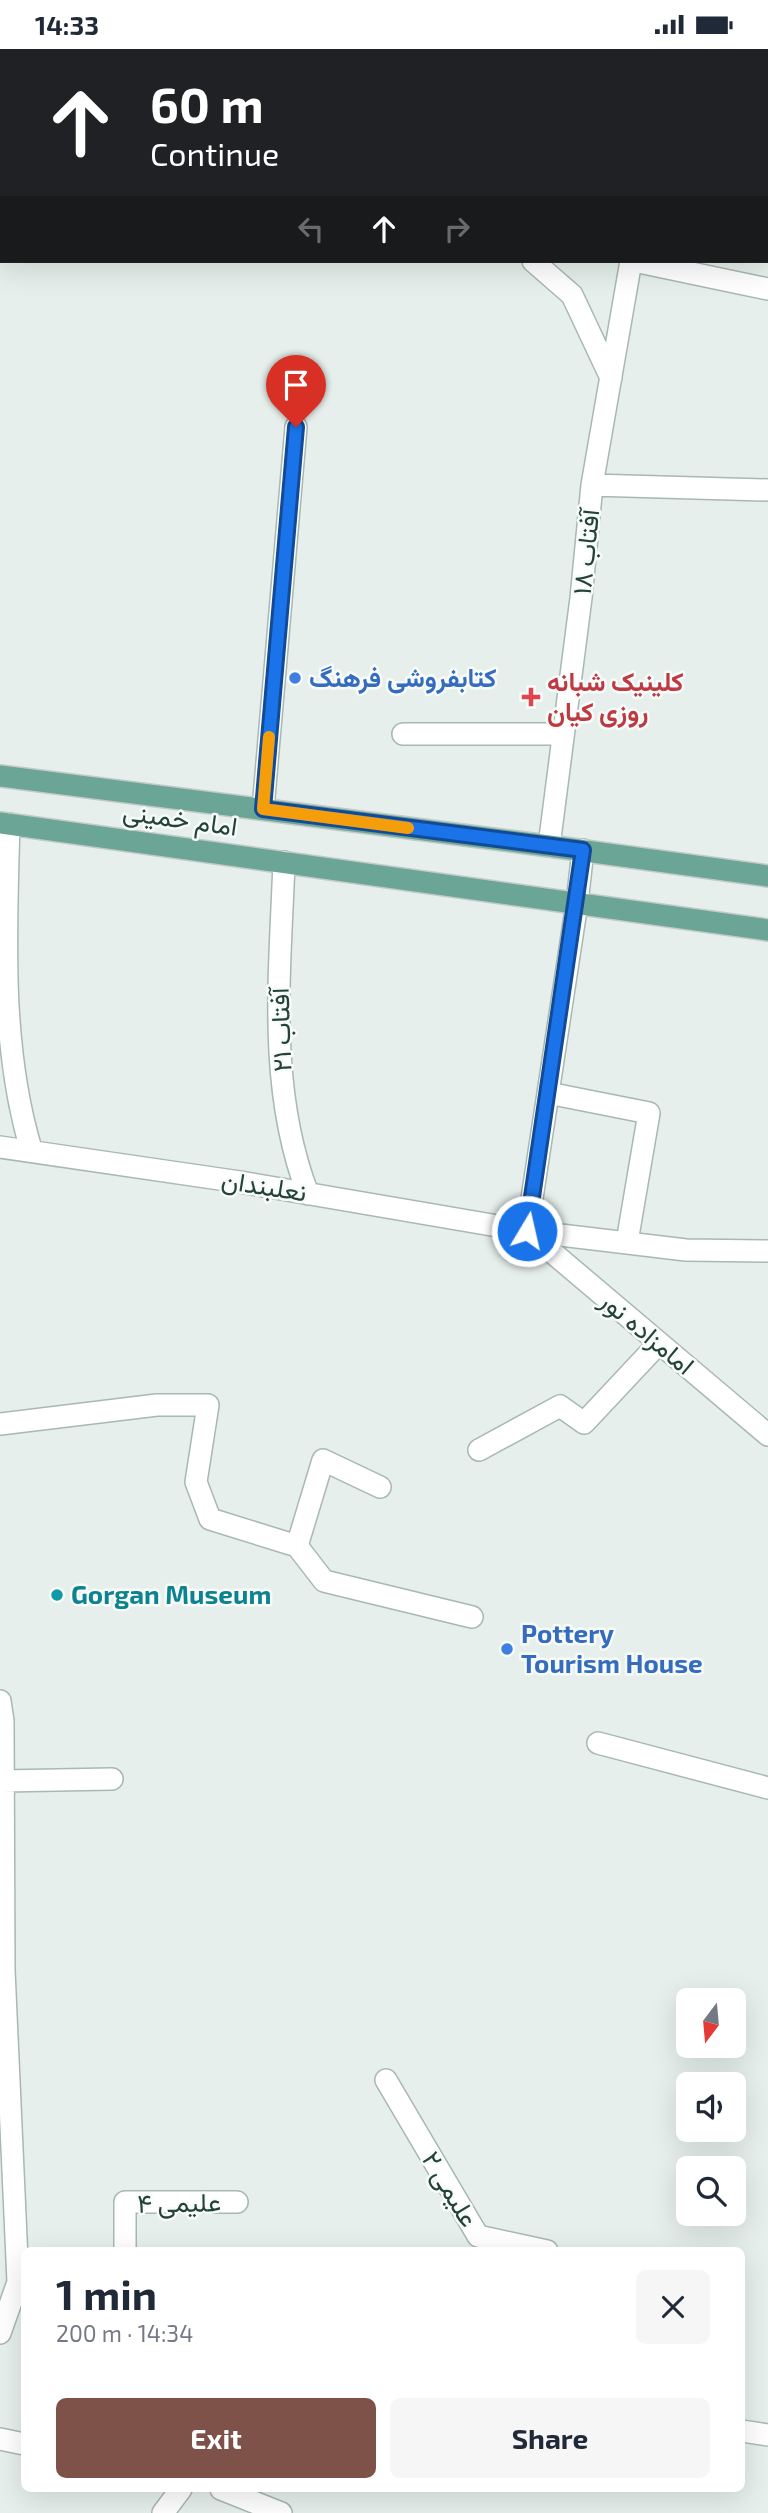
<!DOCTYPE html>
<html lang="en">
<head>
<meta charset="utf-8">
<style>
	:root { --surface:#fff; --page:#f6f6f7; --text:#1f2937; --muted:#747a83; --accent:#7f5249 }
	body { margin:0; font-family:"Exo 2",Vazirmatn,sans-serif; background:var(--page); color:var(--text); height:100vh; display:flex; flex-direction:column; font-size:26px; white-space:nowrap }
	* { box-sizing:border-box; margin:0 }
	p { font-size:23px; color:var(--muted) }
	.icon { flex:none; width:38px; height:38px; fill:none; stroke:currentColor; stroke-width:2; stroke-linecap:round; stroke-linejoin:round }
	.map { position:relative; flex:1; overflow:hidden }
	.side { position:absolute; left:21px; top:2198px; width:724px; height:245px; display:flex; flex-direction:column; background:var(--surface); border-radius:10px; box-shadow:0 7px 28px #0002 }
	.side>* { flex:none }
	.banner { position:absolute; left:0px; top:0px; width:768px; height:214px; box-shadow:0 7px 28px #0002; background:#202124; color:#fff; overflow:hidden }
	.needle { width:46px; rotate:196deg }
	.fabs { position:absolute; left:676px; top:1939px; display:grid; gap:14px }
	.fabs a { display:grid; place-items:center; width:70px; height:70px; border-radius:10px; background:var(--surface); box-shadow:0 7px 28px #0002; font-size:35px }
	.pin { position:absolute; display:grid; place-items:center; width:60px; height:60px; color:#fff; margin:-72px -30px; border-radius:50% 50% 50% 0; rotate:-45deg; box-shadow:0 0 7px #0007 }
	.pin .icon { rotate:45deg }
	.me { position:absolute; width:77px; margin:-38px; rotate:9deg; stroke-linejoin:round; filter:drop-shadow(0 0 5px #0008) }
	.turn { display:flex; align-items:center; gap:24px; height:147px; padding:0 35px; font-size:32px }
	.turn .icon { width:91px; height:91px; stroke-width:2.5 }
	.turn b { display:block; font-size:49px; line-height:60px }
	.lanes { display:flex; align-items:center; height:66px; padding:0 35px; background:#0003; justify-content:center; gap:35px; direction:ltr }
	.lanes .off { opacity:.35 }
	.round { display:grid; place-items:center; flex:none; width:74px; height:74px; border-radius:10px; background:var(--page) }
	.overview { display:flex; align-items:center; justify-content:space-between; height:119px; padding:0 35px }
	h1 { font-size:42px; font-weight:700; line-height:52px }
	.action { display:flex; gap:14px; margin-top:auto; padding:14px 35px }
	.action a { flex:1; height:80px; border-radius:10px; background:var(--accent); color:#fff; font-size:28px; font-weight:700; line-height:80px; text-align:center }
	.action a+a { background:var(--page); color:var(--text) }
	.status { display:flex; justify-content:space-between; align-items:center; height:49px; padding:0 35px; background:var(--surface); direction:ltr }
	.status svg { height:19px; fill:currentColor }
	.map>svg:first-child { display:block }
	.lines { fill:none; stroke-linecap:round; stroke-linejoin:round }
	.lane-casing { stroke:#a8b8b2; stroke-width:19 }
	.street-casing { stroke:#a8b8b2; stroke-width:24 }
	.secondary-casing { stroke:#a4bbb3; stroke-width:24 }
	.primary-casing { stroke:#c2cac8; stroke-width:24 }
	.lane { stroke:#fff; stroke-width:16 }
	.street { stroke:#fff; stroke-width:21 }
	.secondary { stroke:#fff; stroke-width:21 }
	.primary { stroke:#6aa596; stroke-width:21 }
	.route-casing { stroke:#114b97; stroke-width:18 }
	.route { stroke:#1a73e8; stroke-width:12 }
	.slow { stroke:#f59e0b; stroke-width:12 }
	.shop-dot { fill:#3f7fe0; stroke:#f7fbf9; stroke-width:2.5 }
	.health-dot { fill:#e0444e; stroke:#f7fbf9; stroke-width:2.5 }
	.culture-dot { fill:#0f9aa8; stroke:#f7fbf9; stroke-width:2.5 }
	.labels { text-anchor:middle; stroke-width:5; stroke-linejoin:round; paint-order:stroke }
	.street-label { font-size:26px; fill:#24423a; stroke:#f7fbf9 }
	.shop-label { font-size:26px; font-weight:bold; fill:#366cbe; stroke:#f7fbf9; text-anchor:start }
	.health-label { font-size:26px; font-weight:bold; fill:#be3a42; stroke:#f7fbf9; text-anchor:start }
	.culture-label { font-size:26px; font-weight:bold; fill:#0d838f; stroke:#f7fbf9; text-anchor:start }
</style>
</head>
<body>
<div class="status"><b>14:33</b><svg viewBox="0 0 49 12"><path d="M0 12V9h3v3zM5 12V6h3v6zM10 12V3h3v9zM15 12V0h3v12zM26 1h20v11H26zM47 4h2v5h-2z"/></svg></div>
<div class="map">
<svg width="768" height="2464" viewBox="0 0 768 2464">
	<rect width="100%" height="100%" fill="#e6efeb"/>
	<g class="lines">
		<defs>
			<path id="lane" d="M766 119H768"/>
			<path id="street" d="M350 0 351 2
				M667 2 668 0
				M533 212 572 246 611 329
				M634 212 768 240
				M592 436 768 441
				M403 685H563
				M263 760 296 378
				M9 775C6 883 0 997 31 1100
				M549 797 581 549 592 436 631 212
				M284 813C280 924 267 1039 308 1145
				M548 1044 649 1064 627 1193
				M0 1098 240 1133 527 1182 686 1201 768 1202
				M527 1182 577 854
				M527 1182 768 1386
				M0 1375 157 1356H208L196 1433 210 1470 297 1497 324 1532 472 1568
				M479 1401 560 1357 584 1374 659 1294
				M297 1497 323 1411 380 1438
				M0 1652 3 1672 4 1921 18 2233 0 2284
				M598 1694 768 1739
				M2 1732 112 1730
				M386 2031 478 2187 547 2202
				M125 2202V2153H237
				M742 2382 768 2386
				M0 2390 24 2395
				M221 2440 281 2464
				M163 2464 181 2440"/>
			<path id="secondary" d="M577 854 583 801"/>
			<path id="primary" d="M0 727 549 797 768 827
				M0 774 768 881"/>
		</defs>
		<use href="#lane" class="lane-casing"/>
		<use href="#street" class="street-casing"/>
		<use href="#secondary" class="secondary-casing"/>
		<use href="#primary" class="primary-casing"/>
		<use href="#lane" class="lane"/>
		<use href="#street" class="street"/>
		<use href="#secondary" class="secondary"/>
		<use href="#primary" class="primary"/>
	</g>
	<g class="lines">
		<defs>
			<path id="route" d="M296 378 263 760 583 801 527 1182"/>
		</defs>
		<use href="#route" class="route-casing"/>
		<use href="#route" class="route"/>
		<path class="slow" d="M269 688 263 760 408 779"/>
	</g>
	<g class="shop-dot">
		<circle cx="295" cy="629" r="7"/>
		<circle cx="507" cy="1600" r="7"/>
	</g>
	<path class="health-dot" d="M527.5 637.5h7v7h7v7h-7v7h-7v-7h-7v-7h7z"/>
	<circle class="culture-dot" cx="57" cy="1546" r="7"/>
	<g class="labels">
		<g class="street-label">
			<text transform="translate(586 503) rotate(-84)" y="9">آفتاب ۱۸</text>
			<text transform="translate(180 770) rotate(8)" y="9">امام خمینی</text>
			<text transform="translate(281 981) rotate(-92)" y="9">آفتاب ۲۱</text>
			<text transform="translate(264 1137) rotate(9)" y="9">نعلبندان</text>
			<text transform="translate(647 1284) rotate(40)" y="9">امامزاده نور</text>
			<text transform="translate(450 2140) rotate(59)" y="9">۲ علیمی</text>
			<text transform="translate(179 2154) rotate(-1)" y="9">۴ علیمی</text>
		</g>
		<g class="shop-label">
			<text x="309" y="638">کتابفروشی فرهنگ</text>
			<text x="521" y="1594">Pottery<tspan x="521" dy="30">Tourism House</tspan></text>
		</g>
		<g class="health-label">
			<text x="547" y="642">کلینیک شبانه<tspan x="547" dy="30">روزی کیان</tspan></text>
		</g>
		<g class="culture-label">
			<text x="71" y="1555">Gorgan Museum</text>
		</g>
	</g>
</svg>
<div class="fabs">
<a><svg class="needle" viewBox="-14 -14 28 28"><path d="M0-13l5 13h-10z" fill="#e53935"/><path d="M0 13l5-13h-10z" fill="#747a83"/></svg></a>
<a><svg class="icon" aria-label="sound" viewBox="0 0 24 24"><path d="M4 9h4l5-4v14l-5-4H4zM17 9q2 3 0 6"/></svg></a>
<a><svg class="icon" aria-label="search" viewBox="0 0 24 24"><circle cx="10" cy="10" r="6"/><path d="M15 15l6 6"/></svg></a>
</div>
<div class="pin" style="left:296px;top:378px;background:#d93025"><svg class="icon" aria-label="arrive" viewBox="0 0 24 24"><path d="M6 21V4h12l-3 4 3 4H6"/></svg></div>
<svg class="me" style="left:527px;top:1182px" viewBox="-20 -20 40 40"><circle r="17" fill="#1a73e8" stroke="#fff" stroke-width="3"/><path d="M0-11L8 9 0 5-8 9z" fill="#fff"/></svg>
<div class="banner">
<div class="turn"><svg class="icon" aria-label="ahead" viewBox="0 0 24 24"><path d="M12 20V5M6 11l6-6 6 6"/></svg><div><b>60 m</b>Continue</div></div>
<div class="lanes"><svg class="icon off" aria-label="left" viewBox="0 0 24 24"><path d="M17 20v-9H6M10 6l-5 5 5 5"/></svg><svg class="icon" aria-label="ahead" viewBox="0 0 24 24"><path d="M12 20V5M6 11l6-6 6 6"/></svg><svg class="icon off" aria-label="right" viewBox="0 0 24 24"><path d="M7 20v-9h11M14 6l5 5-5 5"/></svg></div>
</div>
<section class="side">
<div class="overview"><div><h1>1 min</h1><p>200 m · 14:34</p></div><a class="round"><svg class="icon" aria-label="close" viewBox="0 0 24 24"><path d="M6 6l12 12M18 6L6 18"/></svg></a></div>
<div class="action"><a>Exit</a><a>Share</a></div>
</section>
</div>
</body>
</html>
